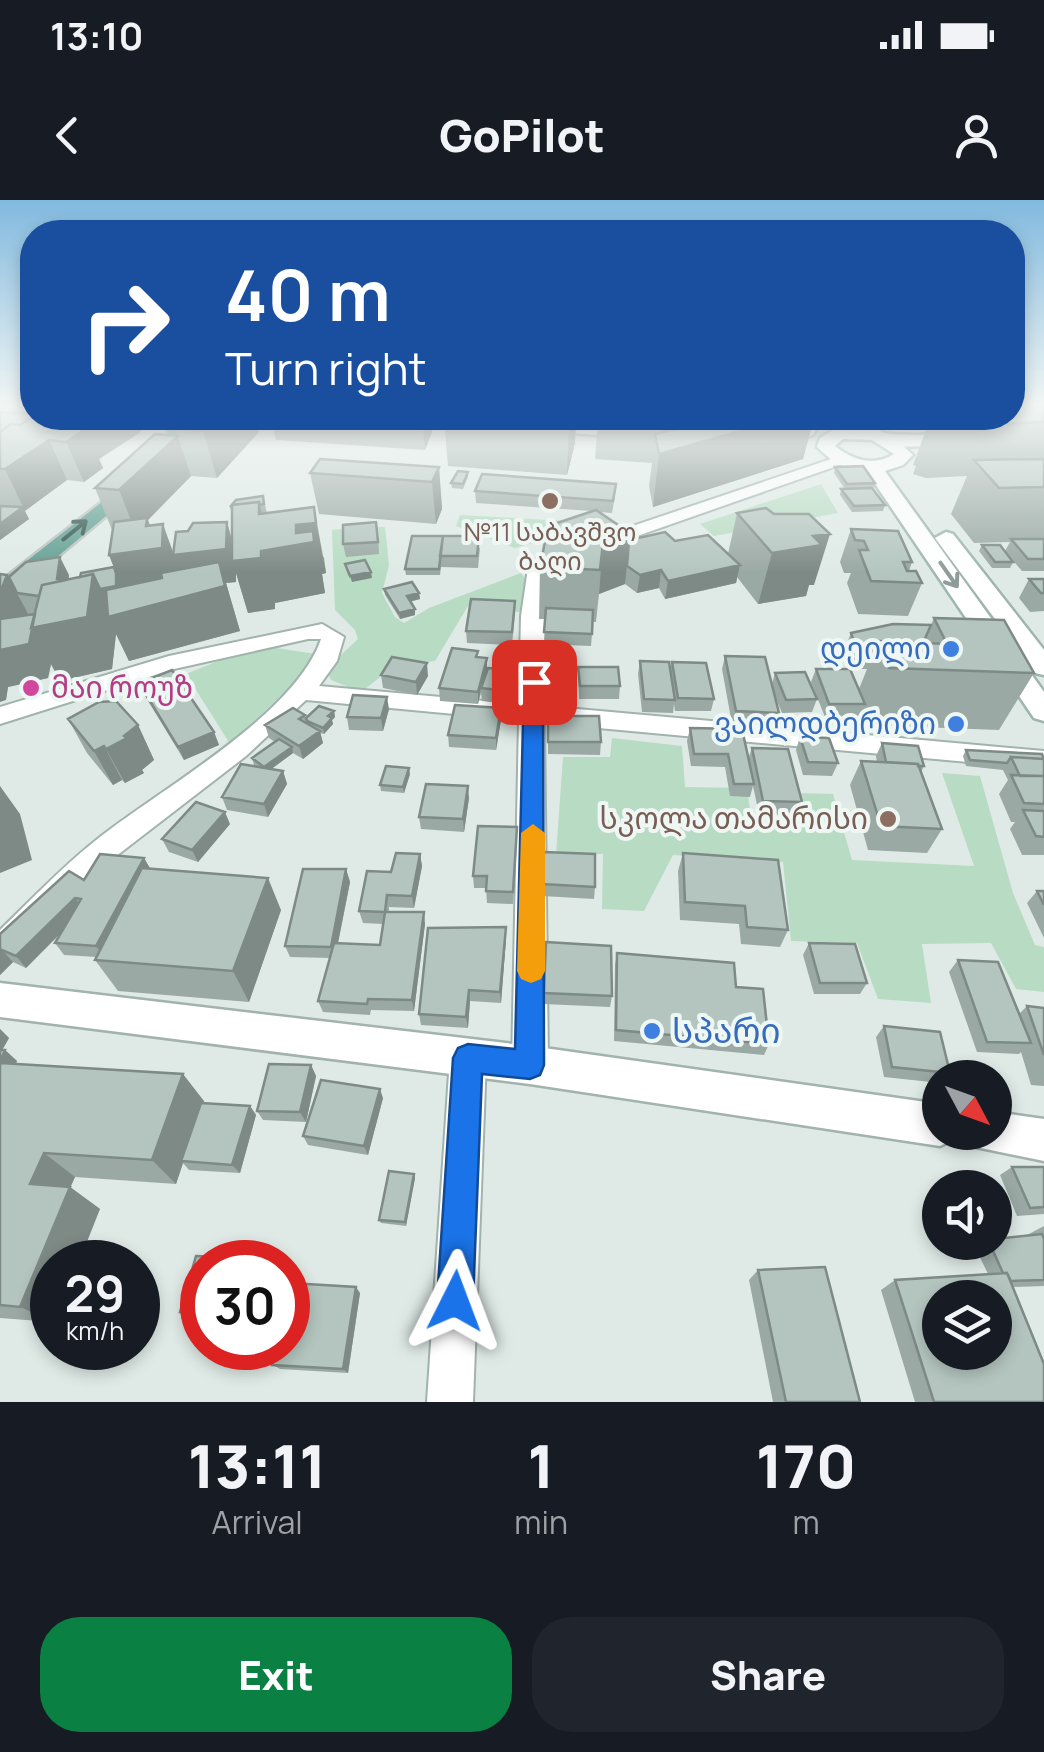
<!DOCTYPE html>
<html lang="en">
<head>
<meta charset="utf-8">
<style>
	:root { --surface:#171b24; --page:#20242c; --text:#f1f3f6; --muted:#9ea1a6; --accent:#0b8043 }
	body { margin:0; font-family:Manrope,"Noto Sans Georgian",sans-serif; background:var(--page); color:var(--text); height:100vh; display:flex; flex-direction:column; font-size:38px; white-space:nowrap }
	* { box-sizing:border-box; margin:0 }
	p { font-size:32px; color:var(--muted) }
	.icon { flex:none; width:55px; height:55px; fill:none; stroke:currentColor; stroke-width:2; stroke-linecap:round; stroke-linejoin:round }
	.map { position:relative; height:1202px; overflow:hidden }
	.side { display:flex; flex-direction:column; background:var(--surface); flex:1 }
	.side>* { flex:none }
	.hud { position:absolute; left:20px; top:20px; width:1005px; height:210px; border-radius:40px; box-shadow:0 5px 15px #0003; background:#1a4fa0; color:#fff; overflow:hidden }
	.needle { width:65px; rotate:131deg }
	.fabs { position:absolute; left:922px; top:860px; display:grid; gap:20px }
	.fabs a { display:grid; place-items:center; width:90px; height:90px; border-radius:50%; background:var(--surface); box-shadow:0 5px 15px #0003; font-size:50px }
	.speed { position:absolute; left:30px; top:1040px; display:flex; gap:20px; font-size:50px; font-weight:700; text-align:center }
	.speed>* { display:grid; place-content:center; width:130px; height:130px; border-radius:50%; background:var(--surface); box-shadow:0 5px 15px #0003; line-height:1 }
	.speed small { font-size:25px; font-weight:400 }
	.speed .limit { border:15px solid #d22; background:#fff; color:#111 }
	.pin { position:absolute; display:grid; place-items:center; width:85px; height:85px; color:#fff; margin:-42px; border-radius:20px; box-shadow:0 5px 15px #0006 }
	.me { position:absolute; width:110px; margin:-55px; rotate:3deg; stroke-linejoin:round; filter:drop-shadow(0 0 8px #0008) }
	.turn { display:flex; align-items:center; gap:35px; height:210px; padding:0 40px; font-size:45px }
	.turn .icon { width:130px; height:130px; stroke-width:2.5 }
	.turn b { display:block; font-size:70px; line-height:85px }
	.eta { display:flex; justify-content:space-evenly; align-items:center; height:170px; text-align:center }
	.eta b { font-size:60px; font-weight:800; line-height:70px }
	.primary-button { display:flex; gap:20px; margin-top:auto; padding:20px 40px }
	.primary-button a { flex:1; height:115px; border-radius:40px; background:var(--accent); color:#fff; font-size:40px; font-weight:800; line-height:115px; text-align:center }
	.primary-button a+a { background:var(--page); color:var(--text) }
	.status { display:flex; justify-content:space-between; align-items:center; height:70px; padding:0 50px; background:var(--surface); direction:ltr }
	.status svg { height:28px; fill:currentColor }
	header { display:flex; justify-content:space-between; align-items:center; height:130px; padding:0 40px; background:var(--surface); font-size:45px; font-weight:800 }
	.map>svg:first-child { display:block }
	.green { fill:#b8dcc3 }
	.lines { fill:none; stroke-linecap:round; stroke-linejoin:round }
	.minor-casing { stroke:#a2b2ad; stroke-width:4 }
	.tertiary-casing { stroke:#a2b2ad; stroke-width:5 }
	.secondary-casing { stroke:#9eb6af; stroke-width:5 }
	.primary-casing { stroke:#bcc4c2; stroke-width:5 }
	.minor { fill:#fff; fill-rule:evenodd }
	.tertiary { fill:#fff; fill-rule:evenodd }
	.secondary { fill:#fff; fill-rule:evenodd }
	.primary { fill:#64a094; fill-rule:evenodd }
	.wall { fill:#9ba9a4 }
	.shaded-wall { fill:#7e8a86; fill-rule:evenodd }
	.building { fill:#b4c5bf; stroke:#7e8a86; stroke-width:2.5; fill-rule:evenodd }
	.oneway { stroke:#31544d }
	.oneway2 { stroke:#909c9a }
	.route { fill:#1a73e8; stroke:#114b97; stroke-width:2.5 }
	.slow { fill:#f59e0b }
	.education-dot { fill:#8d6e63; stroke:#eff7f4; stroke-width:4 }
	.shop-dot { fill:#3f7fe0; stroke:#eff7f4; stroke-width:4 }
	.hotel-dot { fill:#d1479c; stroke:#eff7f4; stroke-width:4 }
	.labels { text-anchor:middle; stroke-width:8; stroke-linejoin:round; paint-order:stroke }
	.far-education-label { font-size:25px; fill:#785e54; stroke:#eff7f4 }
	.shop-label { font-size:30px; fill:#366cbe; stroke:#eff7f4; text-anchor:end }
	.hotel-label { font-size:30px; fill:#b23c85; stroke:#eff7f4; text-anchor:start }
	.education-label { font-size:30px; fill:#785e54; stroke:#eff7f4; text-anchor:end }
	.near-shop-label { font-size:35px; fill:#366cbe; stroke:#eff7f4; text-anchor:start }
</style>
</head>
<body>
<div class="status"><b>13:10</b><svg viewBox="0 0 49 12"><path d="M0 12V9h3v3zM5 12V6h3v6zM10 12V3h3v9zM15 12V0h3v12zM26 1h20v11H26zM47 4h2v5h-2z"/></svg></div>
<header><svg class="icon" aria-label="back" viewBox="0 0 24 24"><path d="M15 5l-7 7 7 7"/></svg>GoPilot<svg class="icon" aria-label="person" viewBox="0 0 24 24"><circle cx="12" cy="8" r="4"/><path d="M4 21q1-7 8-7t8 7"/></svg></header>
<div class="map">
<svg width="1044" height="1202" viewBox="0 0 1044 1202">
	<rect width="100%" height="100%" fill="#dfeae6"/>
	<path class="green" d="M821 284 838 313 714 336 700 324Z
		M460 315 586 322 599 324 515 348 456 326Z
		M357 327H385L389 365 382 393 395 417 404 423 429 408 521 373 529 384 526 413 468 406 435 461 396 465 361 492 331 480 326 469 358 439 355 430 335 410 332 330Z
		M257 445 316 454 310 468 230 544 186 474Z
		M612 538 682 546 685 587 747 588 752 625 802 629 796 593 833 594 852 660 974 666 942 573 980 576 1013 693 1035 745 1044 747V792L1016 789 991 743 922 744 931 803 878 799 857 743 791 741 783 662 673 655 644 711 602 709 603 654H556L563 557H610Z"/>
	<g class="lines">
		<defs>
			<path id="minor" d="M837 257 851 261 546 368 544 506 1044 551V569L544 523 548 865 543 877 530 882 517 877 512 865 519 520 306 500 246 556 115 657 11 761 0 765V730C31 700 61 668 95 641 158 590 295 516 321 439H308L174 469 0 524V507L169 456 322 424 344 437 337 461 319 486 519 504 521 416 529 361Z
				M468 841 481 846 486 858 473 1202H427L450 858 455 846Z"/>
			<path id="tertiary" d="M418 218H488L491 221C477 231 431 228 418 218Z
				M807 218H823L813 235 774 248 765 243 801 227Z
				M853 218H870L883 234 920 235 1044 221V231C1004 236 916 254 880 243 868 239 861 229 853 218Z
				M538 221 637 228 646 233 637 238 532 230V222Z
				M0 783 530 846 940 904V932H957L954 939 940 946 530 884 0 817Z
				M995 912 1044 919V961L976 947 971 932H995Z"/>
			<path id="secondary" d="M857 228 890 234 913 255 903 265 885 271 1044 492V521L1034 518 867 272 836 264 817 247 820 238 833 230ZM843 239 872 240 894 254C874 267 852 260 835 246Z
				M946 332 953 334 1044 450V475L1035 473 935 338Z"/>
			<path id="primary" d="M160 218H176L186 233 171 237Z
				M135 276 145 282 142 286 8 398 0 400V382Z"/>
		</defs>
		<use href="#minor" class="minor-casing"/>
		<use href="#tertiary" class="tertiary-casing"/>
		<use href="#secondary" class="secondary-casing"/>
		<use href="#primary" class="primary-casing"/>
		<use href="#minor" class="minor"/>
		<use href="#tertiary" class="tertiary"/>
		<use href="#secondary" class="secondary"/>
		<use href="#primary" class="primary"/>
	</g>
	<path class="wall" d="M1044 204V371H1022L1005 351 1010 342 974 343 951 314 967 276 926 278 913 274 916 266 913 265 927 227 922 228 895 223 888 218H1012Z
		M0 212 32 218H138L142 229 139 233 99 259 103 268 84 282 67 280 24 310 29 319 0 340Z
		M188 218H256L259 232 217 278 191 276 176 229Z
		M271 218H431L432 232 425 250 276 240Z
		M444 218H814L803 259 653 307 649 286 652 263 595 259 598 220 576 218 575 243 567 275 448 266Z
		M178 236 191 276 148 320 150 326 173 352 188 331 227 322 232 341V314L230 307 263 296 267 313 324 357 326 373 322 374 325 393 275 403V409L248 413 236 373V382L226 383 240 431 129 461 116 434 112 469 60 481 51 464 48 478 8 487 6 500 9 377 69 375 68 380 114 367 109 355 112 330 95 288Z
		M439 267 442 309 436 324 319 314 310 273Z
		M835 267 875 283 873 289 885 305 883 311 852 312 840 295 841 289H845L834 273Z
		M468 272V277L463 289 452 288 451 283Z
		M475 291 615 296 612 313 598 312 629 340 675 341 728 354 737 313 814 385H809L806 396 758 404 737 377 736 383 665 399 659 388 637 393 625 384 599 394 596 422H593L591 446 544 444 545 419H539L540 367 592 311 476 303Z
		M851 329 912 362 909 371 922 383 908 416 858 414 847 383 851 373H844L840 362Z
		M378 334 379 354 346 357 343 344Z
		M412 336 480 348 478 368 441 367 440 375H406L405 369Z
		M982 345 1013 362 1010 368H992L979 351Z
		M1029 379H1044V411L1030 412 1019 398Z
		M384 389 419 393 420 399 410 402 415 415 400 419 385 395Z
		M515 413 512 445 467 443 466 431Z
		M934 418 1034 473 999 530 864 525 861 516 825 517 811 482 816 469 859 489 867 469H850L844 451 851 433 931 425Z
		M725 456 772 484 775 473 817 499 812 512 782 513 774 494 779 513 775 525 732 524 722 469Z
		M478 457 487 470 521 471V484L515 505 482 501 481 493 478 504 440 501 439 488Z
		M640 461 670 469 672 462 714 499 711 511H675L674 504 673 513 642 512 638 474Z
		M578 467 620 486 619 499H579Z
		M381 475 428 476 417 495 383 488Z
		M548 475 574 476 573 510H546Z
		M139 483 214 532 219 545 184 560 145 496Z
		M389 509 383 531 349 530 347 517Z
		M334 511 335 517 332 520 333 524 324 534 320 533 323 543 303 559 293 553 271 569 283 571 287 584 268 617 227 610 222 597 258 567 254 565 252 558 275 542 269 538 265 525 305 515 306 518Z
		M548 516 601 542 600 555 548 554Z
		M68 519 138 525 154 560 142 570 144 573 125 583 122 580 113 585 87 553Z
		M501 520 496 550 449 547 448 535Z
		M690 528 748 559 752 548 802 602 797 615 759 614 753 586 750 597 730 596 725 567 691 566 687 541Z
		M800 537 838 563 832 576 803 575 796 550Z
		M882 543 924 566 921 572 942 629 927 653 868 650 850 585 861 561 877 562 876 556Z
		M966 550 1044 558V655H1022L1010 629 1015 622H1011L999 594 1008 580 1003 570 966 566 963 556Z
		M410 574 404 593 381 591 380 585Z
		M469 598 464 632 421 629 419 617Z
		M230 624 198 662 169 652 162 639Z
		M517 640 513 704 487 703 486 688H474L473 676Z
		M544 652 595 687 594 699 542 696Z
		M683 653 788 730 780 747 741 744 739 724 680 720 678 671Z
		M420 654 422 666 414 708 389 707V712L425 724 414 811 371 810 370 815 323 812 318 801 330 758 290 757 285 746 346 669 350 682 338 743 380 745 383 724 363 723 359 711 391 672Z
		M144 658 150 669 281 710 249 802 118 791 95 760 97 757 64 755 55 743 61 732 26 768 13 762 0 775V734L84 680Z
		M1037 691H1044V738L1027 703Z
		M506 739 501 803 470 801 468 828 421 825 419 814Z
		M546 742 612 796 610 807 544 804Z
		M809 743 867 783 860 794H814L803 755Z
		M617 753 736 787 769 844 764 855 614 841 615 765Z
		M958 760 1019 814 1027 806 1044 808V886L1031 885 1021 852 1019 854 977 852 949 772Z
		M884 826 950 873 946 878H940V883L884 877 876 837Z
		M0 829 9 838 2 850H5L17 861 16 864 204 901 203 903 250 906 256 915 240 973 189 970 183 963 176 984 75 977 70 987 100 1009 52 1062V1122L0 1118Z
		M311 865 316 876 306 922 263 920 257 911Z
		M383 898 368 955 308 945 303 936Z
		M1012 967H1044V1014L1017 1016 1000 975Z
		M415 978 406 1026 381 1023 379 1020Z
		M1044 1026V1086L1013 1087 1044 1202H915L881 1090 895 1080 988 1074 975 1047 983 1042H995L1027 1035Z
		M196 1056 245 1058 249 1062H202V1118H189L180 1112Z
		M758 1070 860 1202H773L749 1080Z
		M360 1093 348 1173 280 1169 273 1165Z"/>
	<path class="shaded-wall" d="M87 218H138L142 229 139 233 99 259 103 268 84 282 66 242 71 227Z
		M217 218H256L259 232 217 278 203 231Z
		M422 218H431L432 232 425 250Z
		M571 218H576L575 243 567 275 569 224Z
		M780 218H814L803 259 653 307 659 254Z
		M925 218H930L927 227 922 228Z
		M178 236 191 276 148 320 158 349 163 324 174 355 227 322 236 355 259 314V302L271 350 314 307 326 373 322 374 325 393 275 403V409L248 413 236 373V382L226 383 240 431 129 461 116 434 112 469 60 481 51 464 48 478 8 487 6 500 0 502V393L7 375 31 419 32 430 57 379 60 357 69 375 68 384 93 374 116 373 109 355 136 333 119 290ZM122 385 128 399 112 416 105 401 121 399Z
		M49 240 67 280 25 311 5 269Z
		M439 267 442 309 436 324 432 282Z
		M23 307 29 319 0 340V324Z
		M630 333 625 384 599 394 603 343Z
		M830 334 814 385H809L806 396 758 404 772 353 813 336Z
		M740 365 736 383 665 399 668 381Z
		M661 370 659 388 637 393 640 375Z
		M371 372 372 378 352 382 350 376Z
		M419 393 420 399 407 402V396Z
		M415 409V415L400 419 399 413Z
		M487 458V471L481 488 478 504V492Z
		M427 463 428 476 417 495 416 482Z
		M521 471V484L515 505V492Z
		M387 497 389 509 383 531 381 518Z
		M501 508V520L496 550V538Z
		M334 511 335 517 332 520 333 524 324 534 323 528 328 516Z
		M138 525 154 560 142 570 144 573 125 583 106 549Z
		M320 531 323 543 303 559 299 546Z
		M214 532 219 545 184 560 178 547Z
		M104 546 122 580 113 585 94 551Z
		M292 547 293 553 266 573 264 567Z
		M409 568 410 574 404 593 403 587Z
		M283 571 287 584 268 617 264 604Z
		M0 586 20 614 32 660 0 673Z
		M468 586 469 598 464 632 463 619Z
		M225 612 230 624 198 662 192 650Z
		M420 654 422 666 414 708 412 696Z
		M144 658 151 670 104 757 96 746Z
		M346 669 350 682 335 758 331 747Z
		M268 678 281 710 249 802 233 771Z
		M75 698 84 710 26 768 16 756Z
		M424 712 425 724 414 811 412 800Z
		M506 727V739L501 803 500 792Z
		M2 750 13 762 0 775V753Z
		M469 790 470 801 468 828 466 817Z
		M0 829 9 838 0 854Z
		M5 850 17 861 1 894 0 862Z
		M311 865 316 876 306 922 300 912Z
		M183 874 204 901 183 961H181L183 963 176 984 152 960Z
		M380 889 383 898 368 955 364 946Z
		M250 906 256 915 240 973 232 965Z
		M44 953 75 977 62 1006 30 984Z
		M414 974 415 978 406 1026 405 1022Z
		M70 987 100 1009 79 1062H52V1121L20 1107Z
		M356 1087 360 1093 348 1173 343 1169Z"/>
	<path class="building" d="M1012 204H1044V222L946 226 932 222 937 218H1012Z
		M0 212 32 214V217L20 225 11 224 0 232Z
		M32 217 87 218 71 227 87 228 66 242 49 240 5 269H0V232L11 224 20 225Z
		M188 218H217L203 231 176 229Z
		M470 218H571L569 224Z
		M719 218H786L659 254 655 234Z
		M155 234 178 236 119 290 95 288Z
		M320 259 439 267 432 282 310 273Z
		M1044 259V287L999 288 974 260Z
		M863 266 875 283 847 284 835 267Z
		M458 271 468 272 463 284 451 283Z
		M482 274 616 284 613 301 475 291Z
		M872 288 885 305 854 306 841 289Z
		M263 296 264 304 259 305V302L232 305 230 307 236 300Z
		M259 302V314L314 307 316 323 296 325V333L313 331 314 342 261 351V358L232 361V305Z
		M0 306 23 307 0 324Z
		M766 308 774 314H809L830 334 813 336 822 345 772 353 737 313Z
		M596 310 630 333 603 343 600 370 540 367 548 326Z
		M147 318 146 326 163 324 162 348 109 355 114 322Z
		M227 322 226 349 173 355 176 332 188 331 193 323Z
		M376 322 378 342 343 344V325Z
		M851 329 898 331 912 362H903L907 371H916L922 383 871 381 859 350H868L864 341 855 340Z
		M665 332 675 341 708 335 740 365 668 381 661 370 640 375 627 366 629 340Z
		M412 336H443L439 369H405Z
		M443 336H479L477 356H440Z
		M1011 339H1044V359H1028Z
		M982 345H1000L1013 362H995Z
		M60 357 57 379 66 380 42 385 39 396 17 393 9 377 26 362Z
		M365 360 371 372 350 376 345 364Z
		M219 362 225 386 108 417 106 390 162 378 161 373Z
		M114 367 116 373V386L100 389 93 374 80 377 81 373Z
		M0 374 7 375 0 393Z
		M93 374 87 417 31 428 42 385Z
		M1029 379H1044V393H1041Z
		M412 382 419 393 407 396 415 409 399 413 384 389Z
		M471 399 515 401 512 432 466 431Z
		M546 408 593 410 592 434 544 432Z
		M35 414 29 444 0 450V419Z
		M934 418 1004 420 1034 473 889 468 878 441 947 444Z
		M893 424 931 425 923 443 878 441 875 451 857 450 851 433Z
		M452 448 478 451 476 457 487 458 478 492 439 488Z
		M725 456 765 457 779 513 736 511Z
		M392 457 427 463 416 482 381 475Z
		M640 461 669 462 675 500 644 499Z
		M672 462 706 463 714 499 678 498Z
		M578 467H618L620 486H580Z
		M488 468 521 471 515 492 481 488Z
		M816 469H850L865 504H829Z
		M172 470 214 532 178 547 139 483Z
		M805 472 817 499 786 500 775 473Z
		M548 475 574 476V498L547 497Z
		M353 495 387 497 381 518 347 517Z
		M116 501 138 525 124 536 127 538 106 549 104 546 94 551 68 519 99 502Z
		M455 505 501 508 496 538 448 535Z
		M319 506 334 511 328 516 332 518 323 528 307 521 306 518Z
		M293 508 305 515 299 519 320 531 299 546 265 525Z
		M548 516H599L601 542H548Z
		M690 528 742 529 754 584H734L728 554H694Z
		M800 537 829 538 838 563 808 562Z
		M279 539 292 547 264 567 252 558Z
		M882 543 918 546 924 566H918V564L886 562Z
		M752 548 788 549 802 602 763 601Z
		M966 550 1042 554 1044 559 1011 557 1007 563 970 560Z
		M1011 557 1044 559V576H1020Z
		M861 561 918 564 942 629 881 626Z
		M241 564 283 571 264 604 222 597Z
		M386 566 409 568 403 587 380 585Z
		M1011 575 1044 576V604L1024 603Z
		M426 584 468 586 463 619 419 617Z
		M196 602 225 612 192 650 162 639Z
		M1023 610 1044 611V637L1036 636Z
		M478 626 517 627 513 692 486 691 487 676H473Z
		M544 652 595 654V687L542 684Z
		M396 653 420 654 412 696 387 695 385 712 359 711 367 671 391 672Z
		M683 653 778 660 788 730 747 727 745 706 685 702Z
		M100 654 144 658 96 746 55 743 81 699 75 698 16 756 2 750 0 753V734L69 671 84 680Z
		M142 668 268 678 233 771 95 760Z
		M303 669H346L331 747 285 746Z
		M1037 691H1044V705Z
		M385 712H424L412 800 368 799 367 804 318 801 334 743 380 745Z
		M506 727 500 792 469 790 466 817 419 814 428 728Z
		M546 742 611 746 612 796 544 793Z
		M809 743 855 744 867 783H820Z
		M617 753 734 763 736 787 763 789 769 844 616 830Z
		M958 760 998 762 1031 843 987 842Z
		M1027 806 1044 808V855Z
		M884 826 940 832 950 873 892 867Z
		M0 850H5L0 862Z
		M0 863 183 874 152 960 44 953 30 984 70 987 20 1107 0 1105Z
		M269 864 311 865 300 912 257 911Z
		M321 880 380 889 364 946 303 936Z
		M201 903 250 906 232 965 181 961Z
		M1012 967H1044V1007L1030 1008Z
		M389 971 414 974 405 1022 379 1020Z
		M1042 1034 1044 1039V1080L1011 1081 1007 1073H1003L989 1042H995V1039Z
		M196 1056 245 1058 243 1062H202V1113L180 1112Z
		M825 1067 860 1202H786L758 1070Z
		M1007 1073 1044 1164V1202H934L895 1080ZM940 1098H995V1152H940Z
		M290 1083 356 1087 343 1169 272 1165 276 1148H288V1096Z"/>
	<defs><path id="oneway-shaft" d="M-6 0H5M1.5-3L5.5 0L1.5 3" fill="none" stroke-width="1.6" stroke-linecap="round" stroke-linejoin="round" transform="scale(2.5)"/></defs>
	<use class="oneway" href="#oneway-shaft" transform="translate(75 330) rotate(-39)"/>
	<use class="oneway2" href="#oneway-shaft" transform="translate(949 375) rotate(55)"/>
	<linearGradient id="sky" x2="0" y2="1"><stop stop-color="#81b9de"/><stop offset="0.55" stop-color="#f1f6f4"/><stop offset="1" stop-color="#f1f6f4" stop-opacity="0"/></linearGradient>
	<rect width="1044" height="373" fill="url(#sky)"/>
	<path class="route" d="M534 476 543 482 544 865 540 875 530 879 482 874 473 1101 468 1114 455 1119 443 1114 437 1101 453 858 458 848 468 844 515 849 524 482Z"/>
	<path class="slow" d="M533 624 545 633V771L541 779 531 783 521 779 517 771 521 633Z"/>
	<g class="education-dot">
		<circle cx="550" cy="301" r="10"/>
		<circle cx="888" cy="619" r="10"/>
	</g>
	<g class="shop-dot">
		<circle cx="951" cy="449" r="10"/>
		<circle cx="956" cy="524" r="10"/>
		<circle cx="652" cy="831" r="10"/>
	</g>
	<circle class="hotel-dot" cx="31" cy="488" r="10"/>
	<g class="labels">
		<g class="far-education-label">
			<text x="550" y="341">№11 საბავშვო<tspan x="550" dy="29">ბაღი</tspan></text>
		</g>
		<g class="shop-label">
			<text x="931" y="459">დეილი</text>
			<text x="936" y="534">ვაილდბერიზი</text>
		</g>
		<g class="hotel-label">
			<text x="51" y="498">მაი როუზ</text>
		</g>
		<g class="education-label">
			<text x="868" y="629">სკოლა თამარისი</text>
		</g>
		<g class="near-shop-label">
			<text x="672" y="843">სპარი</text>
		</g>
	</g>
</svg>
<div class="fabs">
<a><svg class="needle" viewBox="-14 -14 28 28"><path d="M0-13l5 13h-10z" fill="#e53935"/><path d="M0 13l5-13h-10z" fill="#9ea1a6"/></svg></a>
<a><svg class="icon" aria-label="sound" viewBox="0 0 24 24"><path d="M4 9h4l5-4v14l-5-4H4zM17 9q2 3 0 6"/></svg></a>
<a><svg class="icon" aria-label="layers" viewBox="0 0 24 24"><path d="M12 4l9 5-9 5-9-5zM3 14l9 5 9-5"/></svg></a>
</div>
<div class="speed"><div>29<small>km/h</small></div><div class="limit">30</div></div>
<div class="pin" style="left:534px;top:482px;background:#d93025"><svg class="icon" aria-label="arrive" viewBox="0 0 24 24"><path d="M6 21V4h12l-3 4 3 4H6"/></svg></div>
<svg class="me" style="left:455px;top:1101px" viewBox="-20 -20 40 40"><path d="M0-17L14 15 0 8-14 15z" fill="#1a73e8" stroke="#fff" stroke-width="4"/></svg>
<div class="hud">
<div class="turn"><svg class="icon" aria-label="right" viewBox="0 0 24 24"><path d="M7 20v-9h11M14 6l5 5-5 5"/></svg><div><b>40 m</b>Turn right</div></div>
</div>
</div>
<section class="side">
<div class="eta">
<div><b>13:11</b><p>Arrival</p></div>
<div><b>1</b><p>min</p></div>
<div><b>170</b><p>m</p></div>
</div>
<div class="primary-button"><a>Exit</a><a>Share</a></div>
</section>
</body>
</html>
